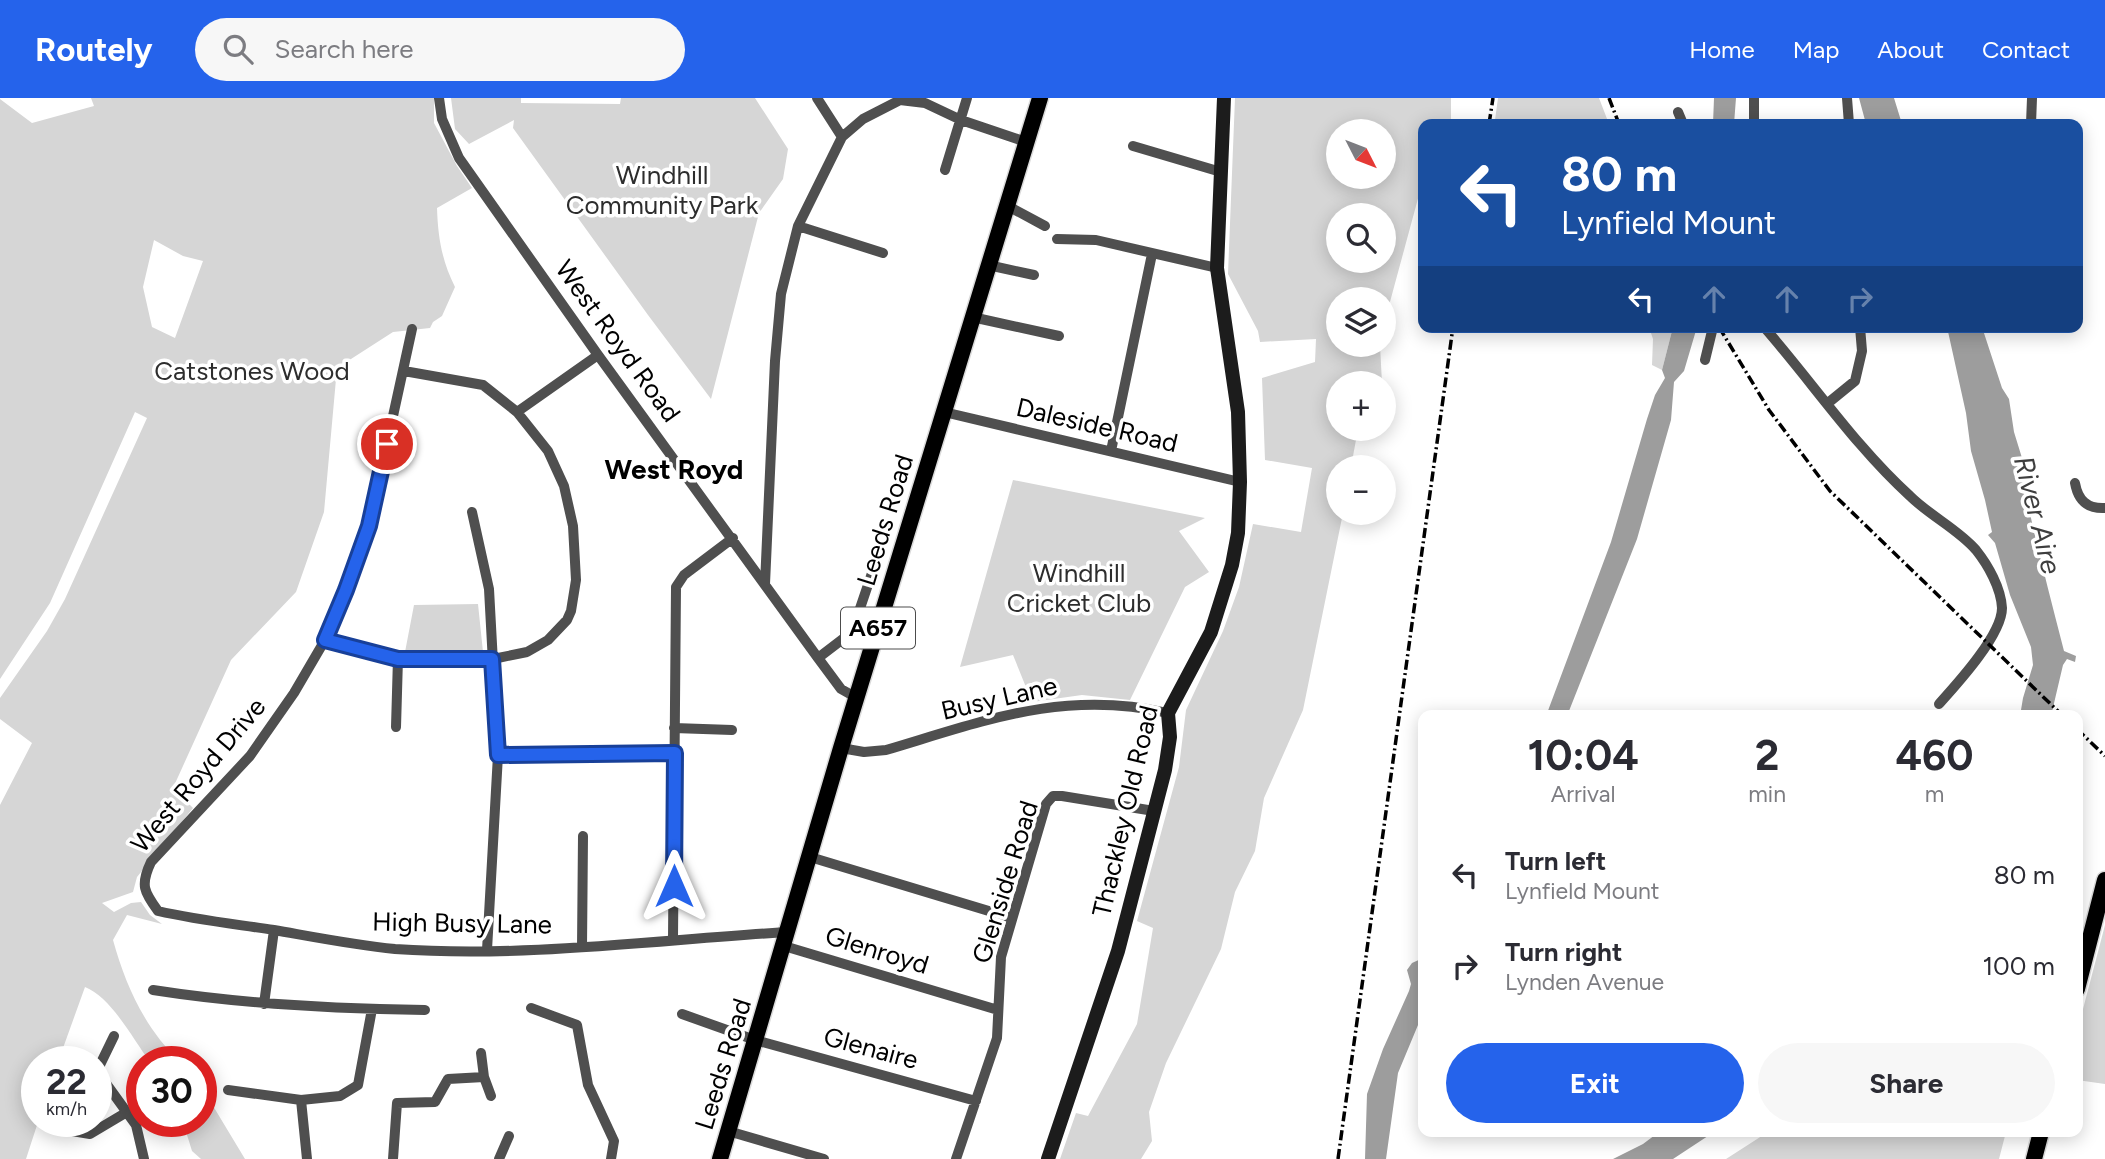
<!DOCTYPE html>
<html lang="en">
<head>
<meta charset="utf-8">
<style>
	:root { --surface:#fff; --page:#f7f7f7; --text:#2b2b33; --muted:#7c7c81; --accent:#2563eb }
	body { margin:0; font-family:Figtree,sans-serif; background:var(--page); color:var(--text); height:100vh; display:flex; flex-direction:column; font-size:26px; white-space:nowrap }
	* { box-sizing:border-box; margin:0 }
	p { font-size:23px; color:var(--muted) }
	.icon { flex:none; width:38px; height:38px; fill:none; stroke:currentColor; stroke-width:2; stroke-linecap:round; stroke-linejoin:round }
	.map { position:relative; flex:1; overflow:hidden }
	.drawer { position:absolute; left:1418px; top:612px; width:665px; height:427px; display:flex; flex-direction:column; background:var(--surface); border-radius:14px; box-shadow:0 4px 18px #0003 }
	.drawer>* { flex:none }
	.banner { position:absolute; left:1418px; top:21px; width:665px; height:214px; border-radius:14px; box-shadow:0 4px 18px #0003; background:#1a4fa0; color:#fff; overflow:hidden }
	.needle { width:46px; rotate:132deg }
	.buttons { position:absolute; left:1326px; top:21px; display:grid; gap:14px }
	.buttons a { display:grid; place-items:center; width:70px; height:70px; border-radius:50%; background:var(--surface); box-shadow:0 4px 18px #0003; font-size:35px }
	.speed { position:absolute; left:21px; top:948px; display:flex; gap:14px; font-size:35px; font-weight:700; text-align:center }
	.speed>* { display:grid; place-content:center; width:91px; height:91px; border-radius:50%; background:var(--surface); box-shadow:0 4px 18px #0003; line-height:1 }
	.speed small { font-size:18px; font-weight:400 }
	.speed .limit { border:10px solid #d22; background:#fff; color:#111 }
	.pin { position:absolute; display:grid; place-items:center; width:60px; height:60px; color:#fff; margin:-30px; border:4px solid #fff; border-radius:50%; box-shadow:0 2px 7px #0007 }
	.me { position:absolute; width:77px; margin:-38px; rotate:0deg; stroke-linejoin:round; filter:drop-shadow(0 0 5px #0008) }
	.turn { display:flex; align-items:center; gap:24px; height:147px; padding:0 28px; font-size:32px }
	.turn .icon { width:91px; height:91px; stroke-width:2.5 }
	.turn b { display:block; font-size:49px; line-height:60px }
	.lanes { display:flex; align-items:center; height:66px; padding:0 28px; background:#0003; justify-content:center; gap:35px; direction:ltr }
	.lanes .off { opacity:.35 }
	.eta { display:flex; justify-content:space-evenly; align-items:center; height:119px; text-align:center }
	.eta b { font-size:42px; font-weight:700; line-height:49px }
	.action { display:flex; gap:14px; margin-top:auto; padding:14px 28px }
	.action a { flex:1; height:80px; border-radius:42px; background:var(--accent); color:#fff; font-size:28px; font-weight:700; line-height:80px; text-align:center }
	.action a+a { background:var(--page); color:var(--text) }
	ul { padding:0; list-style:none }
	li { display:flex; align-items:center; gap:21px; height:91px; padding:0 28px }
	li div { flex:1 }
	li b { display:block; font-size:26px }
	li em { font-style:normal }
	header { display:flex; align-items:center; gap:42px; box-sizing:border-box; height:98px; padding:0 35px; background:var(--accent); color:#fff }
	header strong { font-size:33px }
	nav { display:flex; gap:38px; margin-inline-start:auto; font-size:24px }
	.search { width:490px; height:63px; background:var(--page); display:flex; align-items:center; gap:18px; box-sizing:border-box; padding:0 24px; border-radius:38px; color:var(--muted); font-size:26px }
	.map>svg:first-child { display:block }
	.green { fill:#d6d6d6; fill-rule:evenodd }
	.water { fill:#9d9d9d }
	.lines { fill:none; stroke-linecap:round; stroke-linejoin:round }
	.primary-casing { stroke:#dbdbdb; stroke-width:19 }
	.street { stroke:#4f4f4f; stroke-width:10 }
	.secondary { stroke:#1c1c1c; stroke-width:14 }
	.primary { stroke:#000; stroke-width:16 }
	.rail { stroke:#000; stroke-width:3.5; stroke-dasharray:10 3.5 2 3.5; stroke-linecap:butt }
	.route-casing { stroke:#184099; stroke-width:18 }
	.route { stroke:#2563eb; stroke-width:12 }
	.labels { text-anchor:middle; stroke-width:7; stroke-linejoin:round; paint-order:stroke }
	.shield { fill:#fff; stroke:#4c4c4c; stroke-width:2 }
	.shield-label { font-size:24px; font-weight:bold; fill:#000 }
	.park-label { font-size:26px; fill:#2d2d2d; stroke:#fff }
	.street-label { font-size:26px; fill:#000; stroke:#fff }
	.neighbourhood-label { font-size:28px; font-weight:bold; fill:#000; stroke:#fff }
	.water-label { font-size:28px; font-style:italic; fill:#3e3e3e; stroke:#fff }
</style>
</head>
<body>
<header>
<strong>Routely</strong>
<div class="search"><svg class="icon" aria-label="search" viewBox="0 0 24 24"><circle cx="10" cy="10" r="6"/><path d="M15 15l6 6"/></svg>Search here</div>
<nav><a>Home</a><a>Map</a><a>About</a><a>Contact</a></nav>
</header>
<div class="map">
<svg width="2105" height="1061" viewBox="0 0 2105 1061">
	<rect width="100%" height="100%" fill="#fff"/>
	<path class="green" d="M91 0H434V25L457 68 472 90 437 110C438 140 442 163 455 189L442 218 433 224 430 230 393 234 337 270 324 414 296 494 231 562 173 690 193 710 137 779 133 794 102 805 114 814 131 805 141 804 150 817 162 826 127 817 113 842C126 889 145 930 180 964H150C133 941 111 899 85 889L58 964H37L38 1024 26 1061H0V707L32 645 0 621V600L47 533 65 501 147 320 135 314 50 505 0 581V1L32 25 94 8ZM154 142 183 158 203 163 175 240 152 229 143 189Z
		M451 0H521V5L620 6 621 0H755L788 51 783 81 759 115 711 301 648 217 513 30 514 22 469 46 455 31Z
		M1235 0H1451V26H1423V82L1384 226V201H1339V247H1380L1382 285H1339V331H1358L1351 369H1339V415H1343L1303 612 1264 700 1255 753 1235 794 1221 851 1166 965 1149 1014 1152 1043 1141 1061H1060L1076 1015 1088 1018 1137 926 1153 830 1137 823 1179 669 1186 612 1223 533 1239 489 1253 426 1301 434 1312 370 1265 362 1262 280 1315 264 1316 241 1260 244 1258 233 1228 176ZM1339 33H1384V79H1339ZM1339 117H1384V163H1339Z
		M1498 0H1599L1609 26H1505L1495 22Z
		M1649 229H1673L1662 272 1652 267 1653 241Z
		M1013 382 1205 420 1179 433 1209 474 1185 489 1130 602 1082 597 1032 604 1013 557 960 569Z
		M478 506 483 554H405L414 507Z
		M2105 827V986L2077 982V934Z
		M201 988 245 1061H201L192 1053 183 1024H201Z
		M1768 1034H2006L1999 1061H1726Z"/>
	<path class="water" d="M1714 0H1736L1734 26H1713Z
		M1859 0H1894L1902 26H1866Z
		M1673 229H1697L1684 273 1674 284 1671 322 1637 441 1567 618H1546L1611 444 1647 321 1655 297 1665 280 1662 272Z
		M1947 229H1982L2002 290 2009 301 2014 334 2026 373 2022 379C2034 437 2049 495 2064 553L2076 558 2075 564 2067 561 2063 567 2051 618H2020L2023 600 2033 567 2031 549 2010 497 1995 445 1988 437 1992 434 1985 402 1971 353 1966 315Z
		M1423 860V915L1398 975 1386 1061H1365L1367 996 1383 951 1409 893 1411 886 1407 872 1412 865Z
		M1659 1034H1714L1673 1061H1613L1643 1046Z"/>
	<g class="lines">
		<defs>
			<path id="primary" d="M2077 891 2105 782
				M720 1061 841 650 1040 0
				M2034 1061 2041 1034"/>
		</defs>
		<use href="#primary" class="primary-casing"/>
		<path class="street" d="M439 0 442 21 459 60 598 257 818 560 841 591 857 600
			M817 0 842 39
			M1847 0 1849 26
			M1678 14 1683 26
			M1754 26V0
			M2031 26 2032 0
			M1133 48 1221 74
			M945 72 967 0
			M1006 107 1045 128
			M798 128 883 155
			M1057 141 1096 142 1217 170
			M988 167 1034 177
			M972 219 1059 238
			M1764 229C1813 285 1855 348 1910 398 1929 417 1959 432 1976 452 1988 467 2001 490 2002 510 2002 537 1957 586 1939 606
			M412 231 369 428 346 492 325 542 294 595 250 658 151 764C140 787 144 794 158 813 197 822 235 826 274 832 314 839 354 847 395 851 525 860 658 842 788 834
			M1705 262 1713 229
			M1828 305 1855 283 1862 253 1860 229
			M517 314 598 257
			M944 314 1240 384
			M1111 353 1152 156
			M2075 385C2078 402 2087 411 2105 410
			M472 414 489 491 498 657 487 852
			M765 486 775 263 781 196 798 128 842 39 863 21 900 2 925 5 961 22 1026 44
			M325 542 398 560 493 561 527 554 548 542 567 522 571 513 576 482 573 428 564 388 548 353 517 314 483 287 404 273
			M818 560 852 534 874 469
			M396 629 398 560
			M674 630 732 632
			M841 650 864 654 886 652C984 623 1064 591 1168 615
			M498 657 675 655
			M810 759 1012 820
			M673 841 676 489 684 477 733 440
			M784 848 998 912
			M582 849 583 738
			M153 892C243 906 334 911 425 912
			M264 906 274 832
			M531 910 577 927 588 987 614 1043 611 1061
			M682 916 755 942 976 1003
			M114 938 97 973 136 1027 144 1061
			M481 955 484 979 491 998
			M228 992 301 1002 340 998 358 987 372 911
			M301 1002 307 1061
			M54 1030 90 1036 127 1014
			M728 1033 824 1061
			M393 1061 397 1005 435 1004 448 981 484 979
			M499 1061 509 1038
			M956 1061 997 940 1001 859 1046 706 1053 698H1062L1154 713"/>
		<path class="secondary" d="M1048 1061 1118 853 1165 672 1170 639 1168 615 1211 534 1232 467 1238 435 1240 384 1238 314 1217 170 1224 0"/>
		<use href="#primary" class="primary"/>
		<path class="rail" d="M1609 0 1619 26
			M1489 26 1493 0
			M1719 229 1769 312 1830 393 2063 618
			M2077 631 2105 658
			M1338 1061 1453 229"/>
	</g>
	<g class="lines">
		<defs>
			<path id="route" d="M387 346 369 428 346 492 325 542 398 561H492L498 657 675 655 674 788"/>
		</defs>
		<use href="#route" class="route-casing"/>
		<use href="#route" class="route"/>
	</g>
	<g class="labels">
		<rect class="shield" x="841" y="509.5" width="74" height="41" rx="5"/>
		<g class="shield-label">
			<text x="878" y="538">A657</text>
		</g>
		<g class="park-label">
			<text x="662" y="86">Windhill<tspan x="662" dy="30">Community Park</tspan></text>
			<text x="252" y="282">Catstones Wood</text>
			<text x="1079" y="484">Windhill<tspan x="1079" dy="30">Cricket Club</tspan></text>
		</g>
		<g class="street-label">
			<text transform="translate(618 243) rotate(54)" y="9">West Royd Road</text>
			<text transform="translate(1097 327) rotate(13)" y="9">Daleside Road</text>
			<text transform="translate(885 422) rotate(-73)" y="9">Leeds Road</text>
			<text transform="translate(999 600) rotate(-13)" y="9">Busy Lane</text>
			<text transform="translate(198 677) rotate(-50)" y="9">West Royd Drive</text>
			<text transform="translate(1125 713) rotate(-77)" y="9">Thackley Old Road</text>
			<text transform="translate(1005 784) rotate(-73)" y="9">Glenside Road</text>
			<text transform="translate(462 825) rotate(1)" y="9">High Busy Lane</text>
			<text transform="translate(877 852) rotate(17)" y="9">Glenroyd</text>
			<text transform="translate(871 950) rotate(15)" y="9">Glenaire</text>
			<text transform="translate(723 966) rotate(-73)" y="9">Leeds Road</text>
		</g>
		<g class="neighbourhood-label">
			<text x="674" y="381">West Royd</text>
		</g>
		<g class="water-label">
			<text transform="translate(2038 417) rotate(76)" y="10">River Aire</text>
		</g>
	</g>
</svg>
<div class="buttons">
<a><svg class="needle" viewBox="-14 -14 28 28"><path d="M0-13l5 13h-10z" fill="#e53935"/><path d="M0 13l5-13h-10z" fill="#7c7c81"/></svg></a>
<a><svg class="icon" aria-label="search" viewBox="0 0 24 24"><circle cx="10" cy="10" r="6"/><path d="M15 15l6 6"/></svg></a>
<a><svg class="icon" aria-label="layers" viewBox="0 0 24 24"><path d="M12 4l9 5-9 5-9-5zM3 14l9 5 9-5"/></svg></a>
<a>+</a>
<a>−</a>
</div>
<div class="speed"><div>22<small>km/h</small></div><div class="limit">30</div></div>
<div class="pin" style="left:387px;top:346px;background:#d93025"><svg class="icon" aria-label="arrive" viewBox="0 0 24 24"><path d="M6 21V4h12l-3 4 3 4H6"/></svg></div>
<svg class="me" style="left:674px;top:788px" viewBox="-20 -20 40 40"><path d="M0-17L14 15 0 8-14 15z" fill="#2563eb" stroke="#fff" stroke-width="4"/></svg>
<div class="banner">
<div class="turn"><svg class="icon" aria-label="left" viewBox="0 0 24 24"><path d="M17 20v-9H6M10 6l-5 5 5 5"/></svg><div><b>80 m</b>Lynfield Mount</div></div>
<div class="lanes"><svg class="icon" aria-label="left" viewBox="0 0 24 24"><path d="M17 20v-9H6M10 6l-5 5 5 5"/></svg><svg class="icon off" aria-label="ahead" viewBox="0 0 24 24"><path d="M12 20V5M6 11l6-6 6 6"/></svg><svg class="icon off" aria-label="ahead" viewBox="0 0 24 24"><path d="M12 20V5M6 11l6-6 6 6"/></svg><svg class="icon off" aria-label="right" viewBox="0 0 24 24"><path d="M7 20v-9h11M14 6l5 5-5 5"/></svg></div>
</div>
<section class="drawer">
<div class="eta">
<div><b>10:04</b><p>Arrival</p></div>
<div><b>2</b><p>min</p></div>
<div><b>460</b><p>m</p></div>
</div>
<ul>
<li><svg class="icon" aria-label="left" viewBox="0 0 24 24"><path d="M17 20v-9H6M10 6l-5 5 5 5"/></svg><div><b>Turn left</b><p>Lynfield Mount</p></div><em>80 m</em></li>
<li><svg class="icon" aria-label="right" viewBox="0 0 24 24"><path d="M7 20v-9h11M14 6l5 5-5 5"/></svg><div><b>Turn right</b><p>Lynden Avenue</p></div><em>100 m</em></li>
</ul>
<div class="action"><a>Exit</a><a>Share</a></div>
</section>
</div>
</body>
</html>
